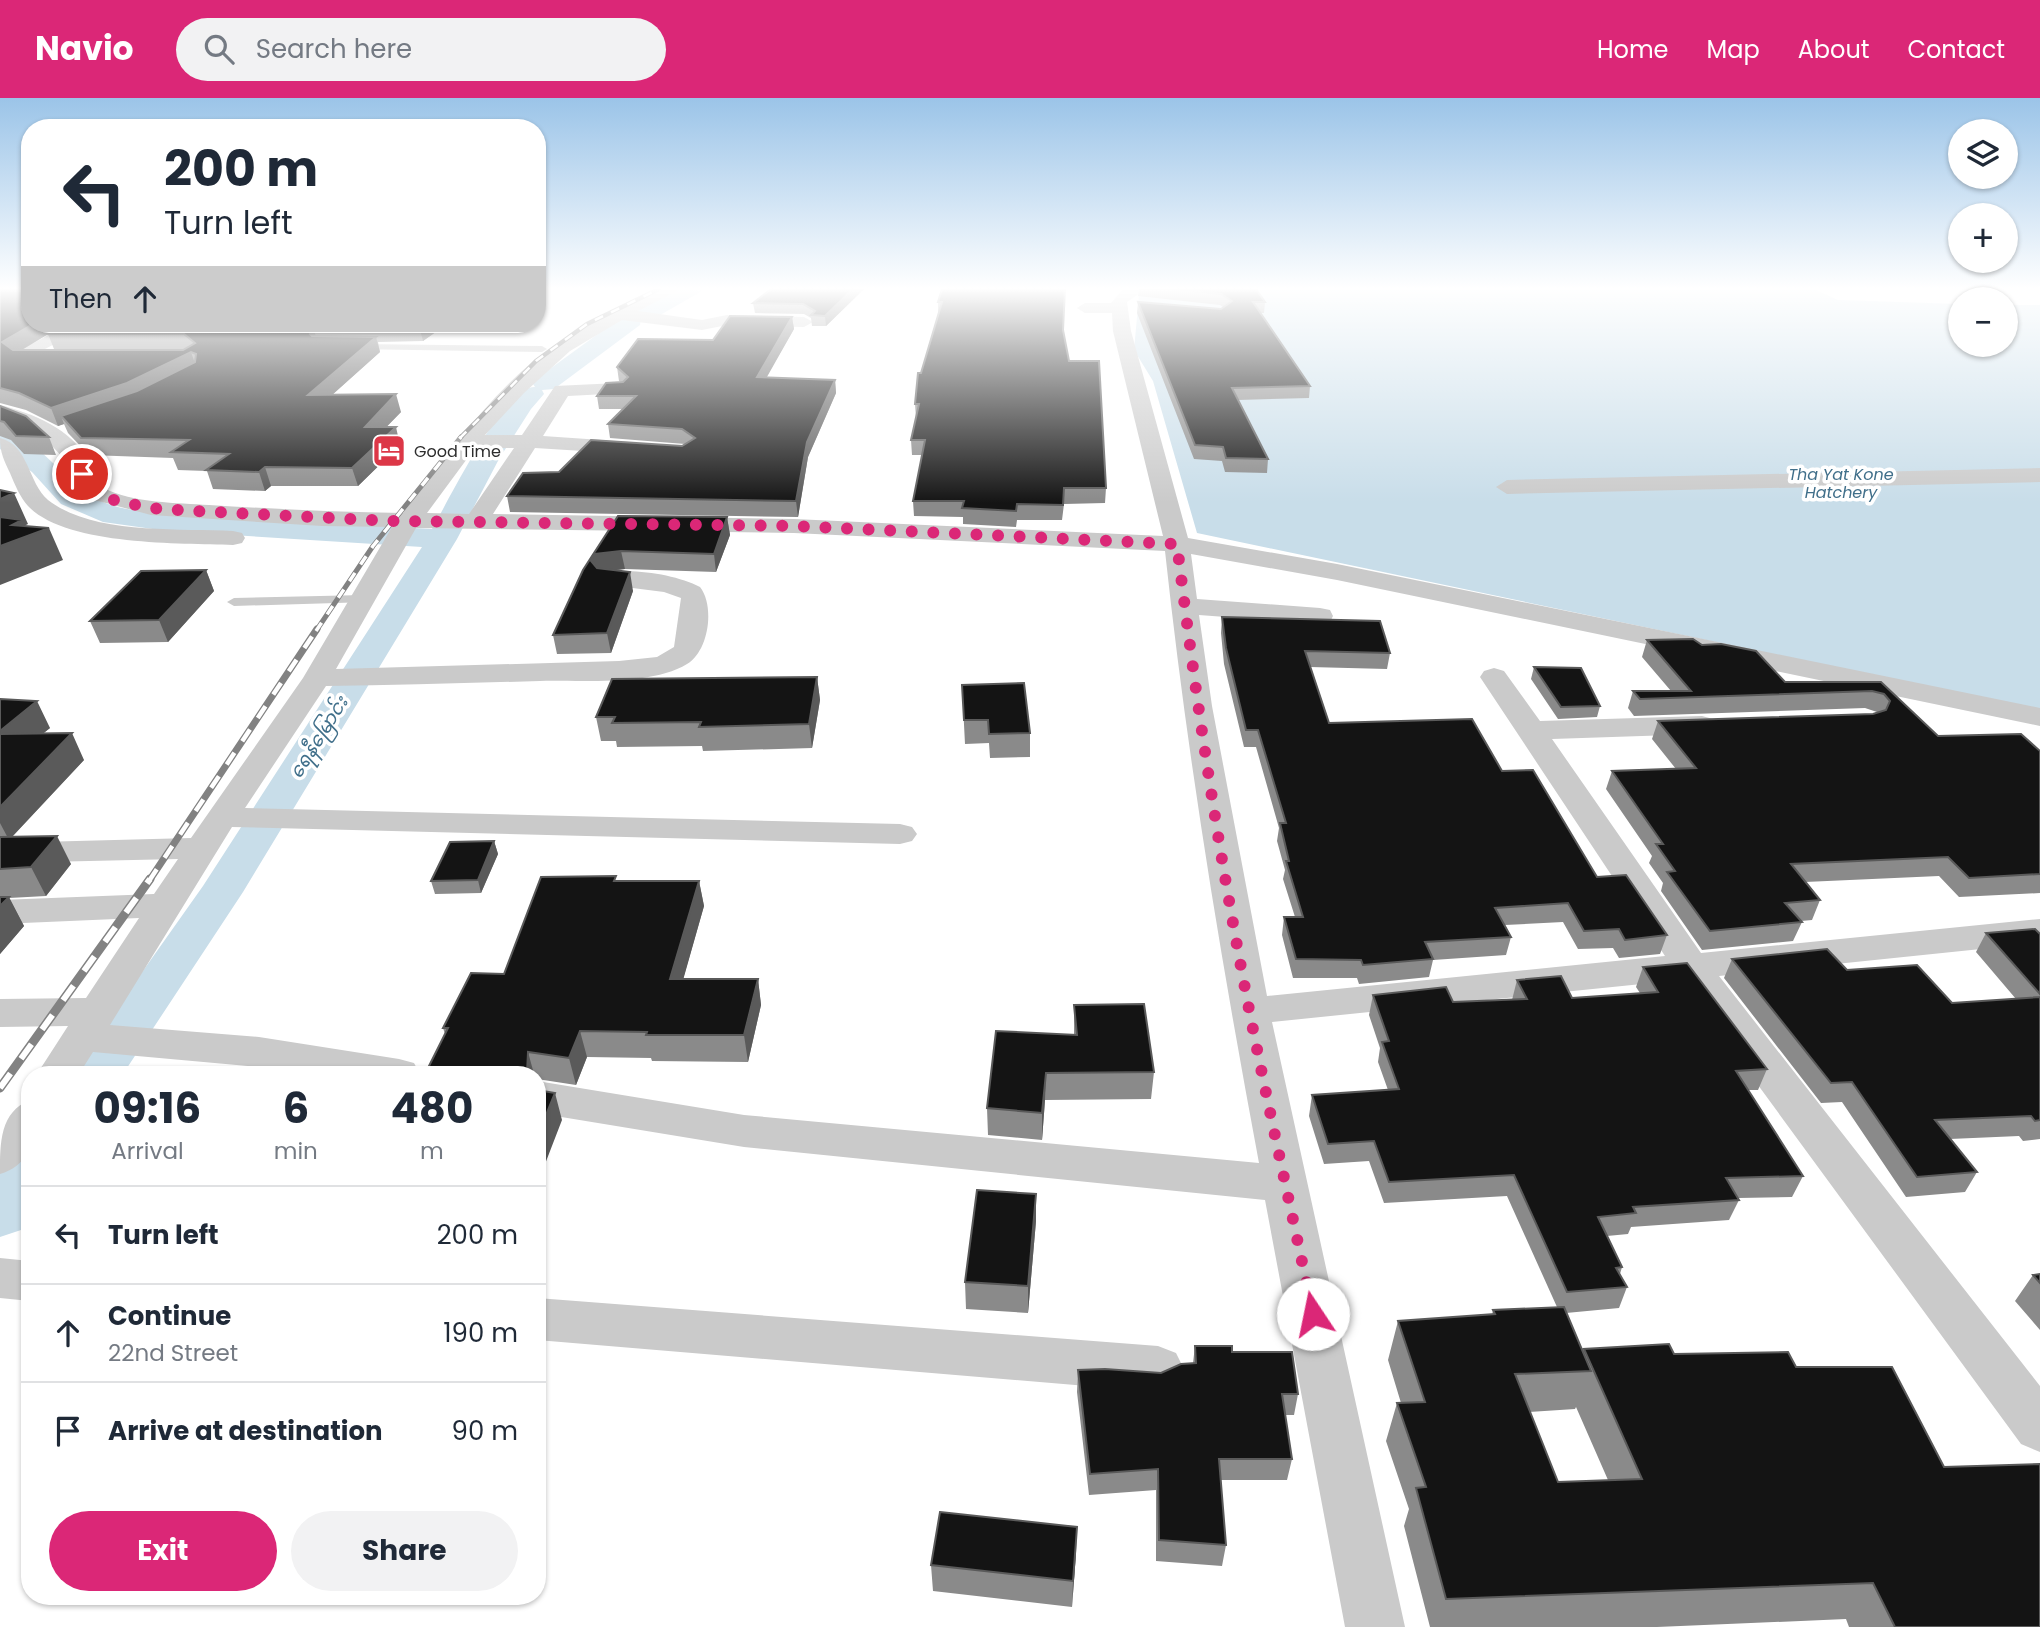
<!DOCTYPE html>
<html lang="en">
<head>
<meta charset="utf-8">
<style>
	:root { --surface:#fff; --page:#f2f2f3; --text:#1f2937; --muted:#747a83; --line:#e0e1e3; --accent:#db2777 }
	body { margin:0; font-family:Poppins,"Noto Sans Myanmar",sans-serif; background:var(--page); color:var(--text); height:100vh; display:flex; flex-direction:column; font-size:26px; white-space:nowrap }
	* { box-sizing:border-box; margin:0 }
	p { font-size:23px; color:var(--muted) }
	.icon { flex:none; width:38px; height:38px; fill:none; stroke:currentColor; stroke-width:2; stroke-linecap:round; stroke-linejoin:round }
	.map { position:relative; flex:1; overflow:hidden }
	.panel { position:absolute; left:21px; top:968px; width:525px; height:539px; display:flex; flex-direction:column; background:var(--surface); border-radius:28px; box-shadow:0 2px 5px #0004 }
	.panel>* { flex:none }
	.guide { position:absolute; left:21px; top:21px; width:525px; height:214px; border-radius:28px; box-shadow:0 2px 5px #0004; background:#fff; color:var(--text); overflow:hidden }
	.fabs { position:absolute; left:1948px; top:21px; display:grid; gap:14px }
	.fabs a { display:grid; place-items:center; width:70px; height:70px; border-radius:50%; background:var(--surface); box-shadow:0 2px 5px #0004; font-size:35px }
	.pin { position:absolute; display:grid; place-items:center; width:60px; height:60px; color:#fff; margin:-30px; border:4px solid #fff; border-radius:50%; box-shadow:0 2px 7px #0007 }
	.me { position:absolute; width:77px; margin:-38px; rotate:349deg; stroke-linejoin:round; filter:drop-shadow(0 0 5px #0008) }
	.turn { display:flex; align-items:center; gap:24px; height:147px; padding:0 28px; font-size:32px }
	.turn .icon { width:91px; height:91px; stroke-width:2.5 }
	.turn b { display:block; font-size:49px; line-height:60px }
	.then { display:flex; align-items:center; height:66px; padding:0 28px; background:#0003; gap:14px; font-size:26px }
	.eta { display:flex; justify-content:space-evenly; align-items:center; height:119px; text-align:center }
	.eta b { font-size:42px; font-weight:700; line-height:49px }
	.action { display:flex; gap:14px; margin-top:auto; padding:14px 28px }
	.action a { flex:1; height:80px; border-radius:42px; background:var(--accent); color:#fff; font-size:28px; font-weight:700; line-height:80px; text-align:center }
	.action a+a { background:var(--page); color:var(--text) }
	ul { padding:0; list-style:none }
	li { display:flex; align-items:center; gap:21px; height:98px; padding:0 28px; border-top:2px solid var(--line) }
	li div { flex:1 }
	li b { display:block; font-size:26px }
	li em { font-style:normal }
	header { display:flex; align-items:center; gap:42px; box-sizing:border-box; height:98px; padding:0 35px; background:var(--accent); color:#fff }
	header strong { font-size:33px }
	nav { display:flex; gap:38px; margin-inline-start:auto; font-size:24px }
	.search { width:490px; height:63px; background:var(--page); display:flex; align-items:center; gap:18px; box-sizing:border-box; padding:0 24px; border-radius:38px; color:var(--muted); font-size:26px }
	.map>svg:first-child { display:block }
	.water { fill:#c8dde9 }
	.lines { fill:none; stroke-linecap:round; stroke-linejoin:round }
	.canal { fill:#c8dde9; fill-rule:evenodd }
	.service { fill:#cacaca; fill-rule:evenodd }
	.minor { fill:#cacaca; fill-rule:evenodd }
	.rail-far3-casing { stroke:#828282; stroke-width:4.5 }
	.rail-far2-casing { stroke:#828282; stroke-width:5 }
	.rail-far1-casing { stroke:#828282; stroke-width:7 }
	.rail-casing { stroke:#828282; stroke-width:9 }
	.rail-far3 { stroke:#fff; stroke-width:2.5; stroke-dasharray:9; stroke-linecap:butt }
	.rail-far2 { stroke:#fff; stroke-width:3.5; stroke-dasharray:10; stroke-linecap:butt }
	.rail-far1 { stroke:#fff; stroke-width:4.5; stroke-dasharray:14; stroke-linecap:butt }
	.rail { stroke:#fff; stroke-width:6; stroke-dasharray:18; stroke-linecap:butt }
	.wall { fill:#8a8a8a; fill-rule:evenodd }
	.shaded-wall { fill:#5a5a5a }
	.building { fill:#141414; stroke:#5a5a5a; stroke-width:2 }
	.route { stroke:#db2777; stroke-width:12; stroke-dasharray:0 21.6 }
	.labels { text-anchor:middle; stroke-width:7; stroke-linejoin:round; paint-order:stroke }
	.far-poi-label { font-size:16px; fill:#2d2d2d; stroke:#fff; text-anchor:start }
	.far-water-label { font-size:16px; font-style:italic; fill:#406f8a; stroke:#fff }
	.water-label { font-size:19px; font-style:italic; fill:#406f8a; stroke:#fff }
</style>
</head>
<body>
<header>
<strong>Navio</strong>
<div class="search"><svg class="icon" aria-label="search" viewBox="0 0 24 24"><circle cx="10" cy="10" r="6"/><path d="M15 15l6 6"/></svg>Search here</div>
<nav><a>Home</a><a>Map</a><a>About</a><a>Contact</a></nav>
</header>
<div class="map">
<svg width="2040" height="1529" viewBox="0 0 2040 1529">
	<rect width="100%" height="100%" fill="#fff"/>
	<path class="water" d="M1152 191H1814L1838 202 1960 206V247H2006V207H2040V612L1197 435 1153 283 1134 252 1139 197Z"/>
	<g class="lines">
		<path class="canal" d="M680 191 702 193 655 220H641L640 227 554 291 542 292 544 296 531 311 499 361 457 441 243 794 123 976H70L203 788 422 449 167 433 103 424 61 406 32 374 0 351V331C45 342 66 391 108 406 139 417 186 416 219 418 290 423 361 427 432 431 448 404 504 288 535 289L533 286 536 281 624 217H638L639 210Z
			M30 1051V1119L21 1132 0 1139V1071L10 1058Z"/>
		<path class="service" d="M355 246 542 248 547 251 542 254 352 251Z
			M364 497 369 498V504L234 508 227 504 234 500Z"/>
		<path class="minor" d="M659 191H681L638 213 702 222 727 217 804 219 813 224 804 229 727 227 702 232 622 222 570 253 524 295 485 337H522L555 288 618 285 628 291 625 295 568 298 543 338 631 344 642 350 631 356 535 350 493 416 794 421 1163 438 1113 233 1112 215H1085L1077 210 1085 205H1111L1123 191H1146L1127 204 1131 233 1188 440 1337 466 2040 610V628L1337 482 1191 456 1197 501 1320 510 1330 512 1333 518 1330 524 1320 526 1199 517 1212 608 1267 898 1665 858 1480 579 1484 573 1494 570 1504 573 1540 623 1702 618 1713 621 1717 627 1713 633 1702 636 1552 641 1701 855 2040 821V845L1719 878 2040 1288V1354L2021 1346 1681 882 1272 924 1405 1529H1345L1265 1102 744 1049 537 1015V983L744 1017 1259 1065C1221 862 1187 658 1165 453L794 435 416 430 336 571 619 563 657 559 674 549 681 500 664 494 601 486 597 481 601 476C629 469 675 476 700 489 715 508 709 553 687 566 652 588 581 582 540 583 468 585 397 587 326 588L245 710 900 726 912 729 917 736 912 743 900 746 232 729 110 927 259 939 399 961 414 965 420 976H308L259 969 93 954 79 976H37L68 928 0 929V901L86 900 139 820 0 826V802L154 796 178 761 0 765V745L191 740 303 580 392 429 322 428 151 417 87 400 75 386 68 365 52 348 35 333 0 320V307C32 315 72 331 89 363 94 372 94 385 104 390 132 405 178 405 209 407 274 411 338 414 403 415 449 355 495 287 559 244 591 223 625 207 659 191ZM475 350H514L469 416 427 415Z
			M70 226H92L0 275V262Z
			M0 340C29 347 28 385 48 402 93 437 178 430 233 433L242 435 245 440 242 445 233 447C180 445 66 448 28 408 20 399 15 387 10 375 4 362 0 355 0 340Z
			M2040 370V384L1507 396 1496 389 1507 382Z
			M30 1002C30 1035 38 1064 0 1076 0 1044 0 1014 30 1002Z
			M0 1160 30 1163V1203L0 1200Z
			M537 1200 1158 1248 1176 1255 1184 1271 1176 1287 1158 1294 537 1242Z"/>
		<defs>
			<path id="rail-far3" d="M460 340 536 263 587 226 659 191"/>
			<path id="rail-far2" d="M316 533 373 448 461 339"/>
			<path id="rail-far1" d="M149 783 317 531"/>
			<path id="rail" d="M0 990 150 781"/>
		</defs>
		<use href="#rail-far3" class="rail-far3-casing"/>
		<use href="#rail-far2" class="rail-far2-casing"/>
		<use href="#rail-far1" class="rail-far1-casing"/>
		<use href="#rail" class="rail-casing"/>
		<use href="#rail-far3" class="rail-far3"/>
		<use href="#rail-far2" class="rail-far2"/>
		<use href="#rail-far1" class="rail-far1"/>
		<use href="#rail" class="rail"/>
	</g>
	<path class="wall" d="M0 191 30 226H447L423 243 378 244 380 254 332 297 401 314 386 329 400 347 358 388H271L265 393 213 391 207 373 178 372 173 360 89 357 68 335 64 326 58 328 26 312 0 305ZM48 236 54 251H185L183 252H22Z
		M864 191 826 228H812L811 220 804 216 755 215 753 205Z
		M942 191 1063 234 1069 263 1106 390 1105 405 1064 406 1062 422H1017L1016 429 963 426V419L914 418 913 403 922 357H912L911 342 916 320 915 306 921 275 938 216V204Z
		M1139 191H1256L1265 204 1264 215H1261L1310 288 1309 300 1238 302 1268 361 1267 375 1225 374 1222 363 1194 361 1137 215 1138 204 1221 211 1223 209 1220 207 1138 198Z
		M792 219 794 231 766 279 835 282 836 295 808 359 798 419 510 414 507 398 559 374 682 348 685 346 610 340 608 326 622 311H599L597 298 621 284 619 283 617 269Z
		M0 308 49 339 56 357 24 356 11 342 0 338Z
		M618 418 727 419 730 437 716 474 625 471 613 472 633 493 611 555 557 556 553 537Z
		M206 472 214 493 168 544 100 545 90 523Z
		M1222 519 1390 555 1387 571 1310 569 1329 625 1502 673 1597 779 1667 837 1660 856 1619 860 1613 850 1578 851 1563 824 1505 827 1511 839 1506 857 1433 862 1429 879 1359 886 1357 880H1293L1282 837 1284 819H1295L1283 781 1285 772 1277 743 1279 730 1256 649H1244L1224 566 1221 535Z
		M1647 542 1702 547 1785 584H1881L1938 638 2040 653V795L1959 799 1939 778 1805 784 1820 802 1812 822 1801 823 1802 824 1793 843 1702 852 1661 793 1663 785 1649 765 1652 758 1606 691 1612 673 1676 671 1652 641 1658 623 1873 616 1877 614 1865 610 1634 618 1628 610 1633 593H1671L1642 559Z
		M1534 569 1600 608 1597 619 1558 621 1531 581Z
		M817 579 820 602 812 650 703 653 702 648 617 649 616 643H601L596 619Z
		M962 587 1030 635V659L990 660 989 645 965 646Z
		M0 601 50 630 42 636 84 662 12 739 71 766 46 798 9 800 24 828 0 856Z
		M494 743 498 756 481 795 435 796 431 783Z
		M617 783H699L704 808 683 881H758L761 907 748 964 652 963 651 960 587 959 576 987 537 981V976H425L445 936 443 930 504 876Z
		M1986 835 2040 836V1041L2023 1043 2019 1038 1950 1041 1977 1074 1965 1094 1906 1099 1842 1004 1821 1005 1724 880 1732 861 1847 872 1952 905 2016 901 1976 854Z
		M1643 869 1767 971 1758 992H1748L1803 1078 1792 1099 1738 1100 1739 1102 1729 1122 1631 1129 1628 1136 1607 1138 1622 1169 1620 1176 1627 1189 1619 1210 1566 1215 1583 1253 1584 1251 1674 1256 1796 1269 1944 1369 2040 1529H1849L1846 1521 1657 1529H1430L1404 1428 1409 1411 1386 1343 1397 1305H1401L1388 1262 1398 1223 1492 1217 1493 1212 1557 1209 1507 1098 1384 1105 1369 1063 1324 1066 1309 1018 1312 997 1388 992 1378 964 1380 950 1369 917 1373 897 1453 904 1512 902 1517 882 1572 900 1640 895 1636 889ZM1576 1309 1608 1382 1558 1384 1529 1314 1575 1311Z
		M1074 907 1154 974 1151 1001 1045 1002 1042 1042 988 1037 987 1010 1074 937Z
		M1036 1096V1123L1028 1215 966 1211 965 1184Z
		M2040 1176V1232L2015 1203 2033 1177Z
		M1195 1248 1232 1254 1298 1296 1294 1317H1285L1292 1361 1287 1382H1221L1226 1447 1222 1468 1156 1463V1392L1089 1397 1077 1294 1078 1272 1161 1275 1193 1265Z
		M1076 1455 1072 1509 933 1493 931 1467Z"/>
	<path class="shaded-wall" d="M853 191H864L826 228 825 218Z
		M792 219 794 231 759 293 757 279Z
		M33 226H65L8 260 2 244Z
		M422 226H447L423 243 419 228Z
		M313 229 318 245 310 236Z
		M376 239 380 254 313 314 308 297Z
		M191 254 197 271 67 324 61 318 64 326 58 328 51 310Z
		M835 282 836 295 808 359 798 419 796 403 807 344Z
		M396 296 401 314 370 346 365 329Z
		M396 329 400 347 358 388 352 370Z
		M265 369 271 388 265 393 259 374Z
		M14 395 28 426 24 428 49 430 63 462 0 487V401Z
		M727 419 730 437 716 474 714 456Z
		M621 453 625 471 599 474 591 463 595 456Z
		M206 472 214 493 168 544 159 522Z
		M630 474 633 493 611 555 607 535Z
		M817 579 820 602 812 650 809 626Z
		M37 603 50 630 9 663 0 645V633Z
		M72 635 84 662 9 742 0 725V709Z
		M57 738 71 766 46 798 31 769Z
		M494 743 498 756 481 795 478 782Z
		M699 783 704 808 676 907 670 881Z
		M9 799 24 828 0 856V808Z
		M758 881 761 907 748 964 744 937Z
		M580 933 587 959 576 987 569 960Z
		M528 954 534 976H527Z
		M1046 975 1045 1002 1042 1042V1015Z
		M555 995 562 1022 540 1079 537 1069V1039Z
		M1036 1096V1123L1028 1215V1188Z
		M1077 1429 1076 1455 1072 1509 1073 1483Z"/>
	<path class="building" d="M0 191H30V226H33L2 244 13 252H183L195 245 184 236H47L65 226H422L419 228 313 229 310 236 312 238 376 239 308 297 396 296 365 329H396L352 370 265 369 259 374 206 372 229 356 171 354 189 342 81 340 61 318 137 293 195 264 196 256 191 254 127 285 51 310 19 295 0 290Z
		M771 191H853L825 218 811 217 815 213 803 206 753 205Z
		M942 191H1065L1063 232 1069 263H1099L1106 390H1064L1063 407 1017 406 1016 413 962 410 964 403H913L925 342H911L919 306H915L918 275H921L942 204H938Z
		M1174 191H1256L1265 204H1253L1310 288 1232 290 1268 361 1226 360 1223 349 1195 347 1138 204 1221 211 1232 203 1221 196Z
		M730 218 792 219 757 279 835 282 807 344 796 403 507 398 523 375 559 374 591 342 682 348 695 340 682 331 608 326 636 298H597L606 285 623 284 628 279 617 269 638 241 713 242Z
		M0 308 26 318 49 339 16 338 4 324 0 323Z
		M0 392 14 395 0 401Z
		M618 418 727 419 714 456 621 453 595 456 591 463 597 470 630 474 607 535 553 537 583 472Z
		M0 419 22 422 12 427 49 430 0 448Z
		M206 472 159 522 90 523 141 473Z
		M1222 519 1380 523 1390 555 1305 553 1329 625 1472 621 1502 673 1533 672 1597 779 1626 777 1667 837 1625 842 1619 831 1584 833 1568 805 1495 810 1511 839 1425 844 1433 861 1363 867 1361 862 1296 861 1284 819H1303L1286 763H1289L1280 725H1286L1258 632H1246L1226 550Z
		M1693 541 1702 547 1721 546 1756 553 1785 584H1881L1938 638 2021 636 2040 653V776L1969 780 1948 759 1791 766 1820 802 1785 805 1802 824 1710 833 1667 774 1675 773 1656 746H1663L1612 673 1696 670 1658 623 1873 616 1886 612 1890 603 1884 596 1872 593 1640 601 1633 593H1691L1647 542Z
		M1534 569 1581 570 1600 608 1561 609Z
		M817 579 809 626 699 629 701 624 612 625 615 619H596L612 581Z
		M1024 585 1030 635 989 636 988 622H964L962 587Z
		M0 601 37 603 0 633Z
		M72 635 0 709V636Z
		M57 738 31 769 0 771V739Z
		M494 743 478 782 431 783 450 744Z
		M616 778 614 783H699L670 881H758L744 937H646L647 934 580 933 569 960 528 954 527 976H425L448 930H443L471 875 504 876 541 779Z
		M0 799H9L0 808Z
		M2035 831 2040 836V896L1986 835Z
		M1827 851 1847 872 1917 867 1952 905 2040 899V1022L2035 1023 2031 1018 1935 1022 1977 1074 1917 1079 1852 984 1831 985 1732 861Z
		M1687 865 1767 971 1736 973 1803 1078 1726 1080 1739 1102 1633 1109 1636 1115 1598 1119 1622 1169 1616 1170 1627 1189 1567 1194 1514 1077 1389 1084 1374 1043 1328 1046 1312 997 1399 991 1382 944 1389 943 1373 897 1446 889 1453 904 1527 901 1517 882 1561 878 1572 900 1658 894 1643 869Z
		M1144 906 1154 974 1046 975 1042 1015 987 1010 996 933 1077 937 1074 907Z
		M268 970 334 971 331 976H264Z
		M537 992 555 995 537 1039Z
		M977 1092 1036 1096 1028 1188 965 1184Z
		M2040 1176V1185L2033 1177Z
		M1564 1209 1591 1273 1515 1276 1558 1384 1642 1381 1584 1251 1669 1246 1674 1256 1788 1254 1796 1269H1892L1944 1369 2040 1366V1529H1895L1873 1485 1446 1501 1416 1390 1426 1389 1397 1305 1425 1304 1398 1223 1495 1216 1493 1212Z
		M1195 1248H1232V1254H1292L1298 1296H1282L1292 1361H1219L1226 1447 1159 1442 1158 1371 1090 1376 1078 1272 1105 1271 1161 1275 1181 1266 1196 1265Z
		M940 1414 1077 1429 1073 1483 931 1467Z"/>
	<linearGradient id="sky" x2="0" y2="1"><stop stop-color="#9bc4e8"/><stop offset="0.47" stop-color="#fff"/><stop offset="1" stop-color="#fff" stop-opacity="0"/></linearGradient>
	<rect width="2040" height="405" fill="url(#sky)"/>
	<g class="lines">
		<path class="route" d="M82 376 95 395 114 402 150 410 194 413 392 423 794 428 1177 446C1196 602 1219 757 1249 911 1269 1013 1292 1115 1313 1216"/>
	</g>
	<defs>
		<symbol id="hotel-square" viewBox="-11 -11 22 22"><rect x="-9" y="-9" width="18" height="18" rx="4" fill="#dc3747" stroke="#fff"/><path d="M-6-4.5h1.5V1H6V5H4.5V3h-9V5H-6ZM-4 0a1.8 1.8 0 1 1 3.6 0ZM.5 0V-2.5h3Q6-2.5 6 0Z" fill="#fff"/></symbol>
	</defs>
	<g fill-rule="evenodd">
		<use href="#hotel-square" x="370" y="334" width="38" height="38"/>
	</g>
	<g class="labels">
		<g class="far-poi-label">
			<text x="414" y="359">Good Time</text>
		</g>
		<g class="far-water-label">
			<text x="1841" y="382">Tha Yat Kone<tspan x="1841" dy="18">Hatchery</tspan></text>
		</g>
		<g class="water-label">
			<text transform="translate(318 639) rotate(-58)" y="7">ရေနီမြောင်း</text>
		</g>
	</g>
</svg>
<div class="fabs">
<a><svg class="icon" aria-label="layers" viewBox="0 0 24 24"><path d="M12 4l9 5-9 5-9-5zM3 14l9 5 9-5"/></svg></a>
<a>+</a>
<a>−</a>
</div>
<div class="pin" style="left:82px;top:376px;background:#d93025"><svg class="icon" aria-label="arrive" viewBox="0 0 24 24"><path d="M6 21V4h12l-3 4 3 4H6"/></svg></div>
<svg class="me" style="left:1313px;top:1216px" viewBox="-20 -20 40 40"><circle r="19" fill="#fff"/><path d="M0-13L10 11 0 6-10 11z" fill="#db2777"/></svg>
<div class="guide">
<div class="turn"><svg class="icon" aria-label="left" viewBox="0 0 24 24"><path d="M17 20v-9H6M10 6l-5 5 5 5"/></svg><div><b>200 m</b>Turn left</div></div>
<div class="then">Then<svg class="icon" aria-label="ahead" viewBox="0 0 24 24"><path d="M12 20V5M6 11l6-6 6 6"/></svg></div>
</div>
<section class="panel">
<div class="eta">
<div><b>09:16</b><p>Arrival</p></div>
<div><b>6</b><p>min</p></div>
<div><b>480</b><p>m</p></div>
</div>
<ul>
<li><svg class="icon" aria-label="left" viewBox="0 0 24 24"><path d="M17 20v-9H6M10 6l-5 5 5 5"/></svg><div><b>Turn left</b></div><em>200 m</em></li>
<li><svg class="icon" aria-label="ahead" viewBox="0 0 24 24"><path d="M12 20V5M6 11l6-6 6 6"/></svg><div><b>Continue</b><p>22nd Street</p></div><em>190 m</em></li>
<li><svg class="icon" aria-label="arrive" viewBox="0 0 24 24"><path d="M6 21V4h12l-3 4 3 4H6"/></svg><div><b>Arrive at destination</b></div><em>90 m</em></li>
</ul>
<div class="action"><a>Exit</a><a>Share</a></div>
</section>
</div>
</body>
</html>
